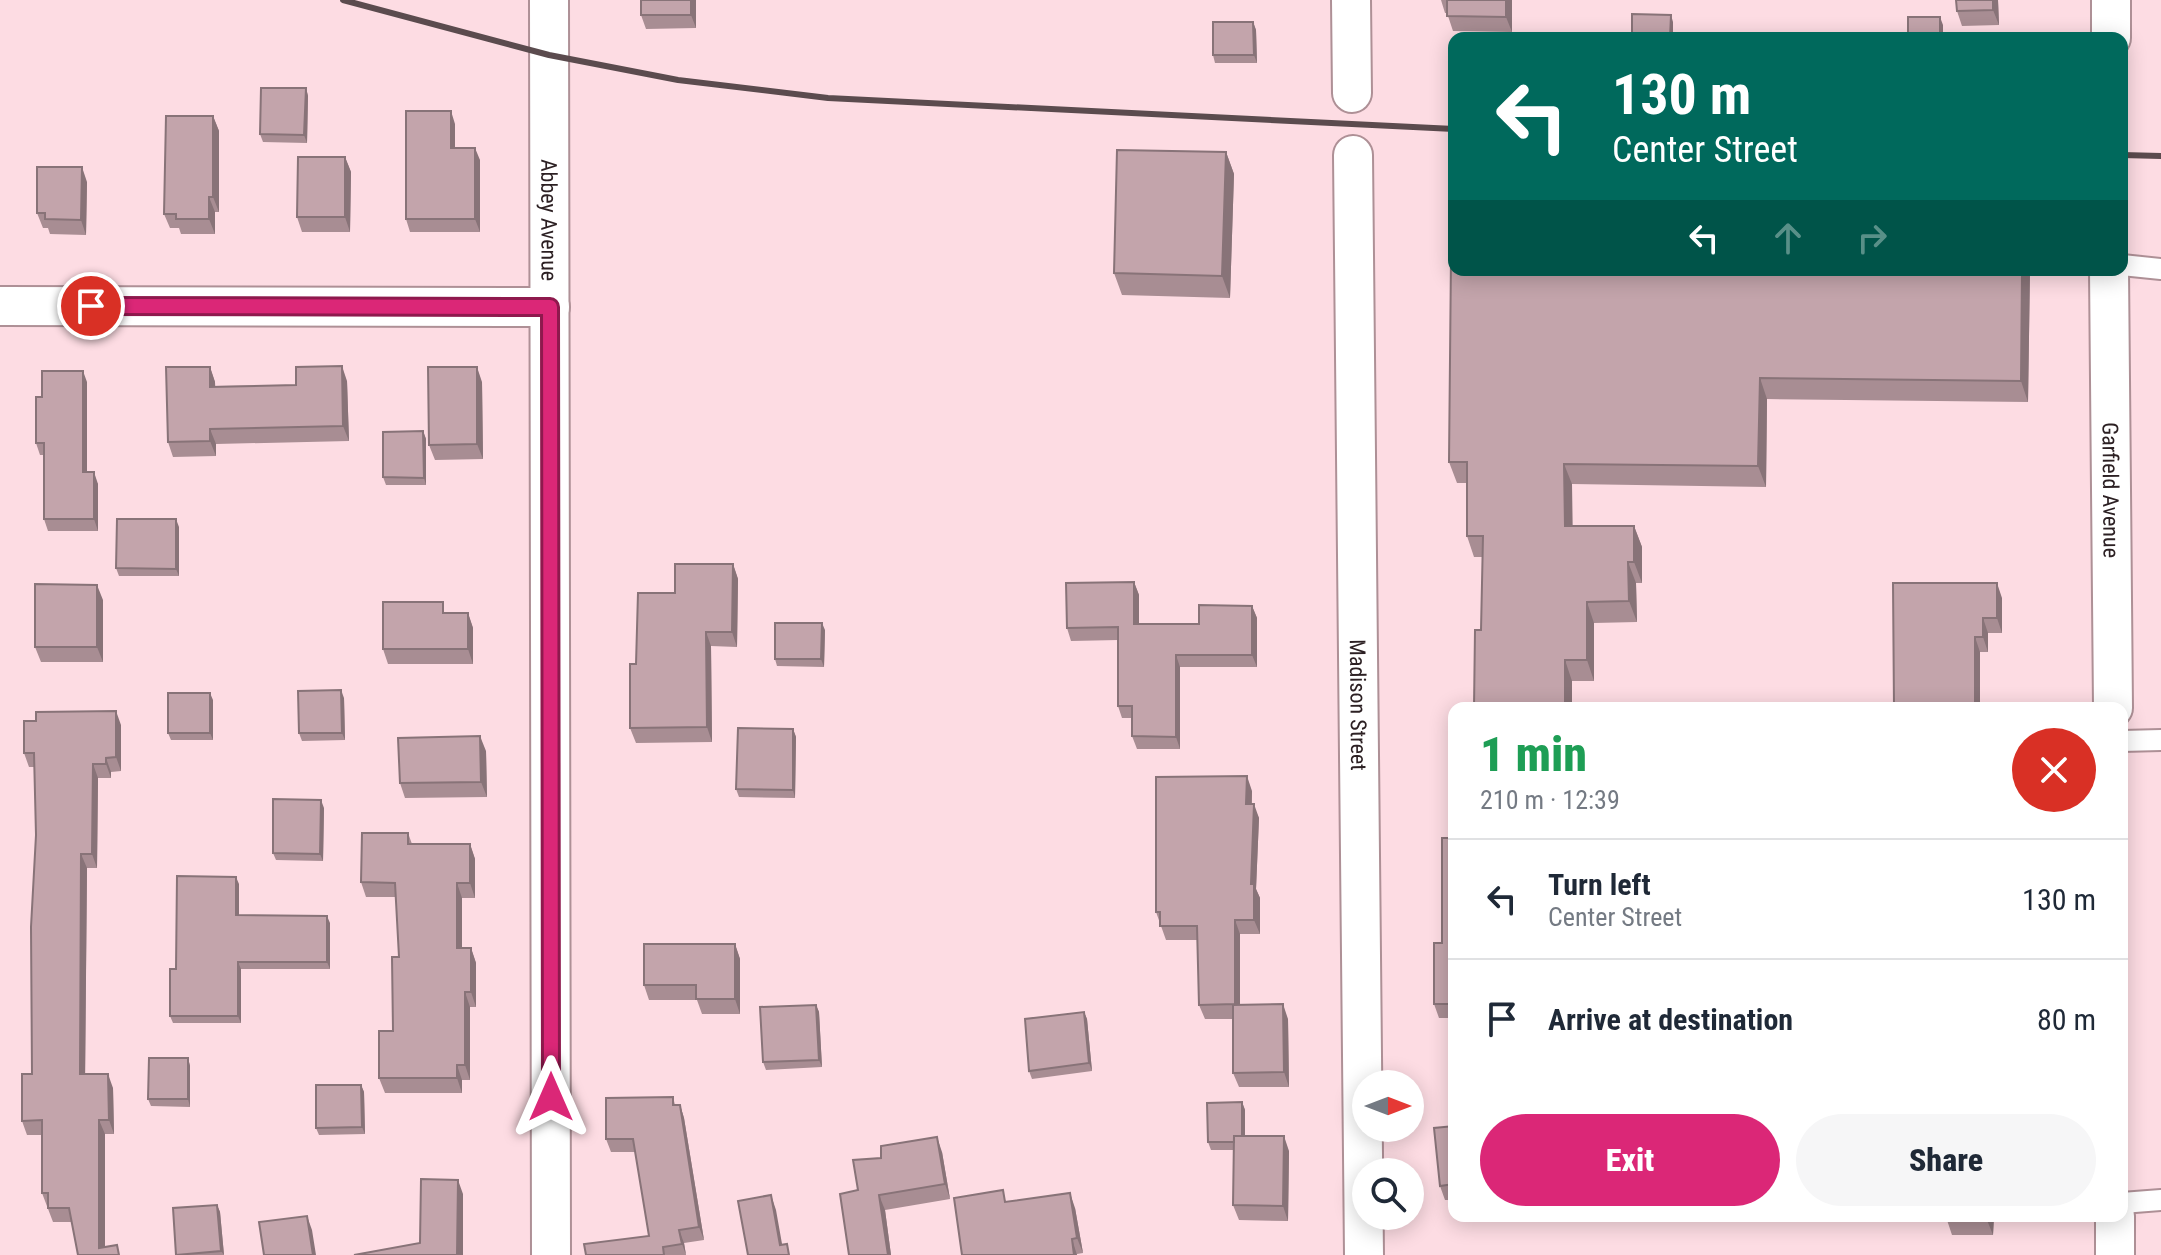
<!DOCTYPE html>
<html lang="en">
<head>
<meta charset="utf-8">
<style>
	:root { --surface:#fff; --page:#f6f6f7; --text:#1f2937; --muted:#747a83; --line:#e0e1e3; --accent:#db2777 }
	body { margin:0; font-family:"Roboto Condensed",sans-serif; background:var(--page); color:var(--text); height:100vh; display:flex; flex-direction:column; font-size:30px; white-space:nowrap }
	* { box-sizing:border-box; margin:0 }
	p { font-size:26px; color:var(--muted) }
	.icon { flex:none; width:44px; height:44px; fill:none; stroke:currentColor; stroke-width:2; stroke-linecap:round; stroke-linejoin:round }
	.map { position:relative; flex:1; overflow:hidden }
	.drawer { position:absolute; left:1448px; top:702px; width:680px; height:520px; display:flex; flex-direction:column; background:var(--surface); border-radius:16px; box-shadow:0 4px 20px #0003 }
	.drawer>* { flex:none }
	.banner { position:absolute; left:1448px; top:32px; width:680px; height:244px; border-radius:16px; box-shadow:0 4px 20px #0003; background:#00695c; color:#fff; overflow:hidden }
	.needle { width:52px; rotate:90deg }
	.controls { position:absolute; left:1352px; top:1070px; display:grid; gap:16px }
	.controls a { display:grid; place-items:center; width:72px; height:72px; border-radius:50%; background:var(--surface); box-shadow:0 4px 20px #0003; font-size:40px }
	.pin { position:absolute; display:grid; place-items:center; width:68px; height:68px; color:#fff; margin:-34px; border:4px solid #fff; border-radius:50%; box-shadow:0 2px 8px #0007 }
	.me { position:absolute; width:88px; margin:-44px; rotate:0deg; stroke-linejoin:round; filter:drop-shadow(0 0 6px #0008) }
	.turn { display:flex; align-items:center; gap:28px; height:168px; padding:0 32px; font-size:36px }
	.turn .icon { width:104px; height:104px; stroke-width:2.5 }
	.turn b { display:block; font-size:56px; line-height:68px }
	.lanes { display:flex; align-items:center; height:76px; padding:0 32px; background:#0003; justify-content:center; gap:40px; direction:ltr }
	.lanes .off { opacity:.35 }
	.round { display:grid; place-items:center; flex:none; width:84px; height:84px; border-radius:42px; background:var(--page) }
	.headline { display:flex; align-items:center; justify-content:space-between; height:136px; padding:0 32px }
	h1 { font-size:48px; font-weight:800; line-height:60px; color:#1e9e55 }
	.action { display:flex; gap:16px; margin-top:auto; padding:16px 32px }
	.action a { flex:1; height:92px; border-radius:48px; background:var(--accent); color:#fff; font-size:32px; font-weight:800; line-height:92px; text-align:center }
	.action a+a { background:var(--page); color:var(--text) }
	ul { padding:0; list-style:none }
	li { display:flex; align-items:center; gap:24px; height:120px; padding:0 32px; border-top:2px solid var(--line) }
	li div { flex:1 }
	li b { display:block; font-size:30px }
	li em { font-style:normal }
	.map>svg:first-child { display:block }
	.lines { fill:none; stroke-linecap:round; stroke-linejoin:round }
	.service-casing { stroke:#ae9096; stroke-width:24 }
	.minor-casing { stroke:#ae9096; stroke-width:42 }
	.service { stroke:#fff; stroke-width:20 }
	.minor { stroke:#fff; stroke-width:38 }
	.rail { stroke:#5b4b4e; stroke-width:6 }
	.wall { fill:#a88d93 }
	.shaded-wall { fill:#887378 }
	.building { fill:#c3a4ab; stroke:#887378; stroke-width:2 }
	.route-casing { stroke:#8e194d; stroke-width:20 }
	.route { stroke:#db2777; stroke-width:14 }
	.labels { text-anchor:middle; stroke-width:7; stroke-linejoin:round; paint-order:stroke }
	.street-label { font-size:22px; fill:#2c2023; stroke:#fddce3 }
</style>
</head>
<body>
<div class="map">
<svg width="2161" height="1255" viewBox="0 0 2161 1255">
	<rect width="100%" height="100%" fill="#fddce3"/>
	<g class="lines">
		<defs>
			<path id="service" d="M2122 265 2161 269
				M2122 741 2161 740
				M2122 1203 2161 1200"/>
			<g id="minor">
				<path id="s1" d="M549 0 551 1255"/>
				<path d="M1351 0 1352 93"/>
				<path d="M2111 38V0"/>
				<path id="s2" d="M1353 155 1364 1255"/>
				<path id="s3" d="M2109 270 2113 708"/>
				<path d="M0 306 550 307"/>
				<path d="M2115 1216V1255"/>
			</g>
		</defs>
		<use href="#service" class="service-casing"/>
		<use href="#minor" class="minor-casing"/>
		<use href="#service" class="service"/>
		<use href="#minor" class="minor"/>
		<path class="rail" d="M343 0 549 55 678 80 828 98 1454 129
			M2122 155 2161 156"/>
	</g>
	<path class="wall" d="M641 0H696V28L646 29 641 15Z
		M1441 0H1512V32L1453 31 1447 13H1445Z
		M1956 0H1998L1999 25 1962 26 1957 11Z
		M1253 22 1256 30 1257 63H1215L1213 55Z
		M306 88 308 96 307 143 263 142 260 134Z
		M213 116 219 131V212H215V234H181L179 228H170L164 214Z
		M455 124V148L480 160V232H410L406 219Z
		M1226 152 1234 174 1230 298 1122 295 1114 273Z
		M345 157 351 172 350 232H302L297 217Z
		M87 182 86 235 50 234 48 228H43L37 213Z
		M1454 270H2030L2028 402 1767 399 1766 487 1572 484V526H1634L1642 547V583H1636L1637 622 1594 623V681H1572V708L1481 630 1483 557H1474L1467 536V483H1457L1449 462Z
		M210 367 215 382V386L296 385 347 381 349 441 216 444V456L173 457 168 442Z
		M87 382V472L98 484V531H48L44 519V455H40L36 443 42 397Z
		M482 382 483 459 435 460 429 445Z
		M423 431 426 439V485H386L383 477Z
		M179 527V576H119L116 568Z
		M733 564 738 579 737 647 711 646 712 742 636 743 630 728 675 593Z
		M1134 582 1139 595V624H1199L1252 606 1257 618V667H1180V749H1137L1132 736V718H1122L1118 706V640L1071 641 1067 628Z
		M2002 598V633H1988V652H1980V708H1894Z
		M103 600V662H41L35 647Z
		M447 613H468L473 628V664H388L383 649Z
		M825 630 824 667 777 666 775 659Z
		M344 698 345 740 302 741 299 733Z
		M213 700V740H171L168 733Z
		M121 725V771L111 772V778H98L97 868H87L85 1074 113 1088 114 1134H105L78 1255 72 1222H53L42 1193V1135H27L22 1121 32 1074 36 835 34 767H29L24 753Z
		M793 729 796 737 795 798 739 797 736 789Z
		M486 751 487 797 405 798 400 783Z
		M1252 791V804L1259 818 1256 889 1260 898V934H1240V1005L1288 1019 1289 1087H1239L1233 1073V1019H1205L1199 1005 1198 940H1166L1156 912Z
		M324 808 323 861 276 860 273 853Z
		M408 833 412 844H470L475 859V898H462V948H471L476 963V1007H470V1080H462V1093H385L379 1078 393 1031 399 957 396 897H366L361 882Z
		M1454 838V1025L1451 1018H1439L1434 1004Z
		M239 884V915L330 923V969H241V1023H173L170 1016 176 969Z
		M735 944 740 959V1014H702L697 1000H649L644 985Z
		M816 1005 819 1012 822 1067 766 1070 763 1062Z
		M1084 1012 1087 1019 1092 1071 1032 1079 1029 1071Z
		M188 1058 190 1066V1107L151 1106 148 1099Z
		M361 1085 364 1092 365 1134 319 1135 316 1128Z
		M673 1097 675 1105H680L684 1118 704 1240 684 1243 686 1255H586L649 1236 635 1152H611L606 1139Z
		M1242 1102 1245 1110V1136L1289 1151 1288 1221 1239 1220 1233 1205 1234 1150H1211L1208 1142Z
		M1454 1126V1200H1445L1440 1186Z
		M942 1152 950 1199 885 1210 891 1255H849L858 1190Z
		M1008 1202 1075 1208 1083 1253 1077 1254V1255H962Z
		M217 1205 220 1212 224 1255H176Z
		M1994 1216 1993 1235H1952L1947 1220Z"/>
	<path class="shaded-wall" d="M691 0H696V28L691 15Z
		M1506 0H1512V32L1506 17Z
		M1993 0H1998L1999 25 1993 10Z
		M1671 15 1673 22V38H1670Z
		M1940 17 1943 25V38H1940Z
		M1253 22 1256 30 1257 63 1254 55Z
		M306 88 308 96 307 143 304 135Z
		M451 111 455 124V160L451 148Z
		M213 116 219 131V212L213 197Z
		M475 148 480 160V232L475 219Z
		M1226 152 1234 174 1230 298 1222 276Z
		M345 157 351 172 350 232 345 217Z
		M82 167 87 182 86 235 81 220Z
		M209 197 215 212V234L209 219Z
		M2022 270H2030L2028 402 2021 381Z
		M342 366 347 381 349 441 343 426Z
		M210 367 215 382 216 402 210 387Z
		M477 367 482 382 483 459 477 444Z
		M83 371 87 382V484L83 472Z
		M1760 378 1767 399 1766 487 1758 466Z
		M210 429 216 444V456L210 441Z
		M423 431 426 439V485L424 478Z
		M1564 464 1572 484 1573 547 1565 526Z
		M94 472 98 484V531L94 519Z
		M176 519 179 527V576L176 569Z
		M1634 526 1642 547V583L1634 562Z
		M1628 562 1636 583 1637 622 1629 601Z
		M733 564 738 579 737 647 732 632Z
		M1134 582 1139 595V636L1134 624Z
		M1997 583 2002 598V633L1997 618Z
		M97 585 103 600V662L97 647Z
		M1587 602 1594 623V681L1587 660Z
		M1252 606 1257 618V667L1252 655Z
		M468 613 473 628V664L468 649Z
		M1983 618 1988 633V652L1983 637Z
		M822 623 825 630 824 667 821 659Z
		M706 632 711 646 712 742 707 727Z
		M1975 637 1980 652V708H1976L1975 705Z
		M1176 655 1180 667V749L1176 737Z
		M1565 660 1572 681V708H1565Z
		M341 690 344 698 345 740 342 733Z
		M210 693 213 700V740L210 733Z
		M116 711 121 725V771L116 757Z
		M793 729 796 737 795 798 793 790Z
		M480 736 486 751 487 797 481 782Z
		M106 758 111 772V778L106 764Z
		M93 764 98 778 97 868 92 854Z
		M1247 776 1252 791 1251 818 1246 804Z
		M321 800 324 808 323 861 320 854Z
		M1254 804 1259 818 1256 889 1260 898V934L1254 920 1251 884Z
		M470 844 475 859V898L470 883Z
		M81 854 87 868 85 1088 80 1074Z
		M236 877 239 884V923L236 915Z
		M457 883 462 898V963L457 948Z
		M327 916 330 923V969L327 962Z
		M1235 920 1240 934V1018L1235 1004Z
		M735 944 740 959V1014L735 999Z
		M471 948 476 963V1007L471 992Z
		M238 962 241 969V1023L238 1016Z
		M465 992 470 1007V1080L465 1065Z
		M1283 1004 1288 1019 1289 1087 1284 1072Z
		M816 1005 819 1012 822 1067 819 1060Z
		M1084 1012 1087 1019 1092 1071 1089 1063Z
		M188 1058 190 1066V1107L188 1099Z
		M457 1065 462 1080V1093L457 1078Z
		M108 1074 113 1088 114 1134 109 1120Z
		M361 1085 364 1092 365 1134 362 1127Z
		M1242 1102 1245 1110V1150L1242 1142Z
		M680 1105 684 1118 704 1240 699 1227Z
		M99 1120 105 1134V1255L99 1248Z
		M1284 1136 1289 1151 1288 1221 1283 1206Z
		M937 1137 942 1152 950 1199 945 1184Z
		M458 1180 463 1194V1255H457Z
		M1070 1193 1075 1208 1083 1253 1077 1238Z
		M771 1195 776 1210 784 1255 780 1245Z
		M879 1195 885 1210 891 1255H888Z
		M217 1205 220 1212 224 1255 221 1251Z
		M307 1216 312 1230 316 1255H313Z
		M1988 1216H1994L1993 1235 1987 1220Z
		M679 1230 684 1243 686 1255 682 1244Z
		M1072 1239 1077 1255H1074Z"/>
	<path class="building" d="M641 0H691V15H641Z
		M1447 0H1506V17L1447 16Z
		M1956 0H1993V10L1957 11Z
		M1632 14 1671 15 1670 38H1632Z
		M1908 17H1940V38H1908Z
		M1213 22H1253L1254 55H1213Z
		M261 88H306L304 135 260 134Z
		M406 111H451V148H475V219H406Z
		M166 116H213V197H209V219H176V214H164Z
		M1117 150 1226 152 1222 276 1114 273Z
		M298 157H345V217H297Z
		M37 167H82L81 220 45 219V213H37Z
		M1451 257H1454V270H2022L2021 381 1760 378 1758 466 1564 464 1565 526H1634V562H1628L1629 601 1587 602V660H1565V708H1474L1475 630H1481L1483 536H1467V462H1449Z
		M342 366 343 426 210 429V441L168 442 166 367H210V387L296 385V367Z
		M428 367H477V444L429 445Z
		M42 371H83V472H94V519H44V443H36V397H42Z
		M423 431 424 478 383 477V432Z
		M117 519H176V569L116 568Z
		M675 564H733L732 632H706L707 727 630 728V664H636L638 593H675Z
		M1134 582V624H1199V605L1252 606V655H1176V737L1132 736V706H1118V627L1067 628 1066 583Z
		M1893 583H1997V618H1983V637H1975V705H1979V708H1894Z
		M35 584 97 585V647H35Z
		M383 602H443V613H468V649H383Z
		M775 623H822L821 659H775Z
		M341 690 342 733H299L298 691Z
		M168 693H210V733H168Z
		M116 711V757L106 758V764H93L92 854H81L80 1074H108L109 1120H99V1248L117 1245 119 1255H78L69 1208H48V1193H42V1120L22 1121V1074H32L31 927 36 835 34 753H24V721H36V712Z
		M738 728 793 729V790L736 789Z
		M480 736 481 782 400 783 398 738Z
		M1247 776 1246 804H1254L1251 884H1254V920H1235V1004L1199 1005 1197 926H1160V912H1156V777Z
		M273 799 321 800 320 854 273 853Z
		M362 833H408V844H470V883H457V948H471V992H465V1065H457V1078H379V1031H393L392 957H399L395 883 361 882Z
		M1442 838H1454V1011H1449V1004H1434V943H1442Z
		M177 876 236 877V915L327 916V962H238V1016H170V969H176Z
		M644 944H735V999H696V985H644Z
		M1283 1004 1284 1072 1233 1073V1005Z
		M816 1005 819 1060 763 1062 760 1007Z
		M1084 1012 1089 1063 1029 1071 1025 1019Z
		M149 1058H188V1099H148Z
		M316 1085H361L362 1127 316 1128Z
		M673 1097V1105H680L699 1227 679 1230 682 1244 663 1247 664 1255H586L584 1244 649 1236 633 1139H606V1098Z
		M1242 1102V1136H1234V1142H1208L1207 1103Z
		M1454 1126V1184L1440 1186 1434 1128Z
		M1234 1136H1284L1283 1206 1233 1205Z
		M937 1137 945 1184 879 1195 888 1255H849L840 1194 858 1190 853 1160 881 1158V1146Z
		M421 1179 458 1180 457 1255H354L420 1243Z
		M1003 1190 1005 1202 1070 1193 1077 1238 1072 1239 1074 1255H962L954 1198Z
		M771 1195 780 1245 787 1244 789 1255H748L738 1201Z
		M217 1205 221 1251 176 1255 173 1208Z
		M307 1216 313 1255H264L259 1222Z
		M1947 1216H1988L1987 1220H1947Z"/>
	<g class="lines">
		<defs>
			<path id="route" d="M91 306 550 307 551 1097"/>
		</defs>
		<use href="#route" class="route-casing"/>
		<use href="#route" class="route"/>
	</g>
	<g class="labels">
		<g class="street-label">
			<text dy="8" stroke="none"><textPath href="#s1" startOffset="220">Abbey Avenue</textPath></text>
			<text dy="8" stroke="none"><textPath href="#s3" startOffset="220">Garfield Avenue</textPath></text>
			<text dy="8" stroke="none"><textPath href="#s2" startOffset="550">Madison Street</textPath></text>
		</g>
	</g>
</svg>
<div class="controls">
<a><svg class="needle" viewBox="-14 -14 28 28"><path d="M0-13l5 13h-10z" fill="#e53935"/><path d="M0 13l5-13h-10z" fill="#747a83"/></svg></a>
<a><svg class="icon" aria-label="search" viewBox="0 0 24 24"><circle cx="10" cy="10" r="6"/><path d="M15 15l6 6"/></svg></a>
</div>
<div class="pin" style="left:91px;top:306px;background:#d93025"><svg class="icon" aria-label="arrive" viewBox="0 0 24 24"><path d="M6 21V4h12l-3 4 3 4H6"/></svg></div>
<svg class="me" style="left:551px;top:1097px" viewBox="-20 -20 40 40"><path d="M0-17L14 15 0 8-14 15z" fill="#db2777" stroke="#fff" stroke-width="4"/></svg>
<div class="banner">
<div class="turn"><svg class="icon" aria-label="left" viewBox="0 0 24 24"><path d="M17 20v-9H6M10 6l-5 5 5 5"/></svg><div><b>130 m</b>Center Street</div></div>
<div class="lanes"><svg class="icon" aria-label="left" viewBox="0 0 24 24"><path d="M17 20v-9H6M10 6l-5 5 5 5"/></svg><svg class="icon off" aria-label="ahead" viewBox="0 0 24 24"><path d="M12 20V5M6 11l6-6 6 6"/></svg><svg class="icon off" aria-label="right" viewBox="0 0 24 24"><path d="M7 20v-9h11M14 6l5 5-5 5"/></svg></div>
</div>
<section class="drawer">
<div class="headline"><div><h1>1 min</h1><p>210 m · 12:39</p></div><a class="round" style="background:#d93025;color:#fff"><svg class="icon" aria-label="close" viewBox="0 0 24 24"><path d="M6 6l12 12M18 6L6 18"/></svg></a></div>
<ul>
<li><svg class="icon" aria-label="left" viewBox="0 0 24 24"><path d="M17 20v-9H6M10 6l-5 5 5 5"/></svg><div><b>Turn left</b><p>Center Street</p></div><em>130 m</em></li>
<li><svg class="icon" aria-label="arrive" viewBox="0 0 24 24"><path d="M6 21V4h12l-3 4 3 4H6"/></svg><div><b>Arrive at destination</b></div><em>80 m</em></li>
</ul>
<div class="action"><a>Exit</a><a>Share</a></div>
</section>
</div>
</body>
</html>
